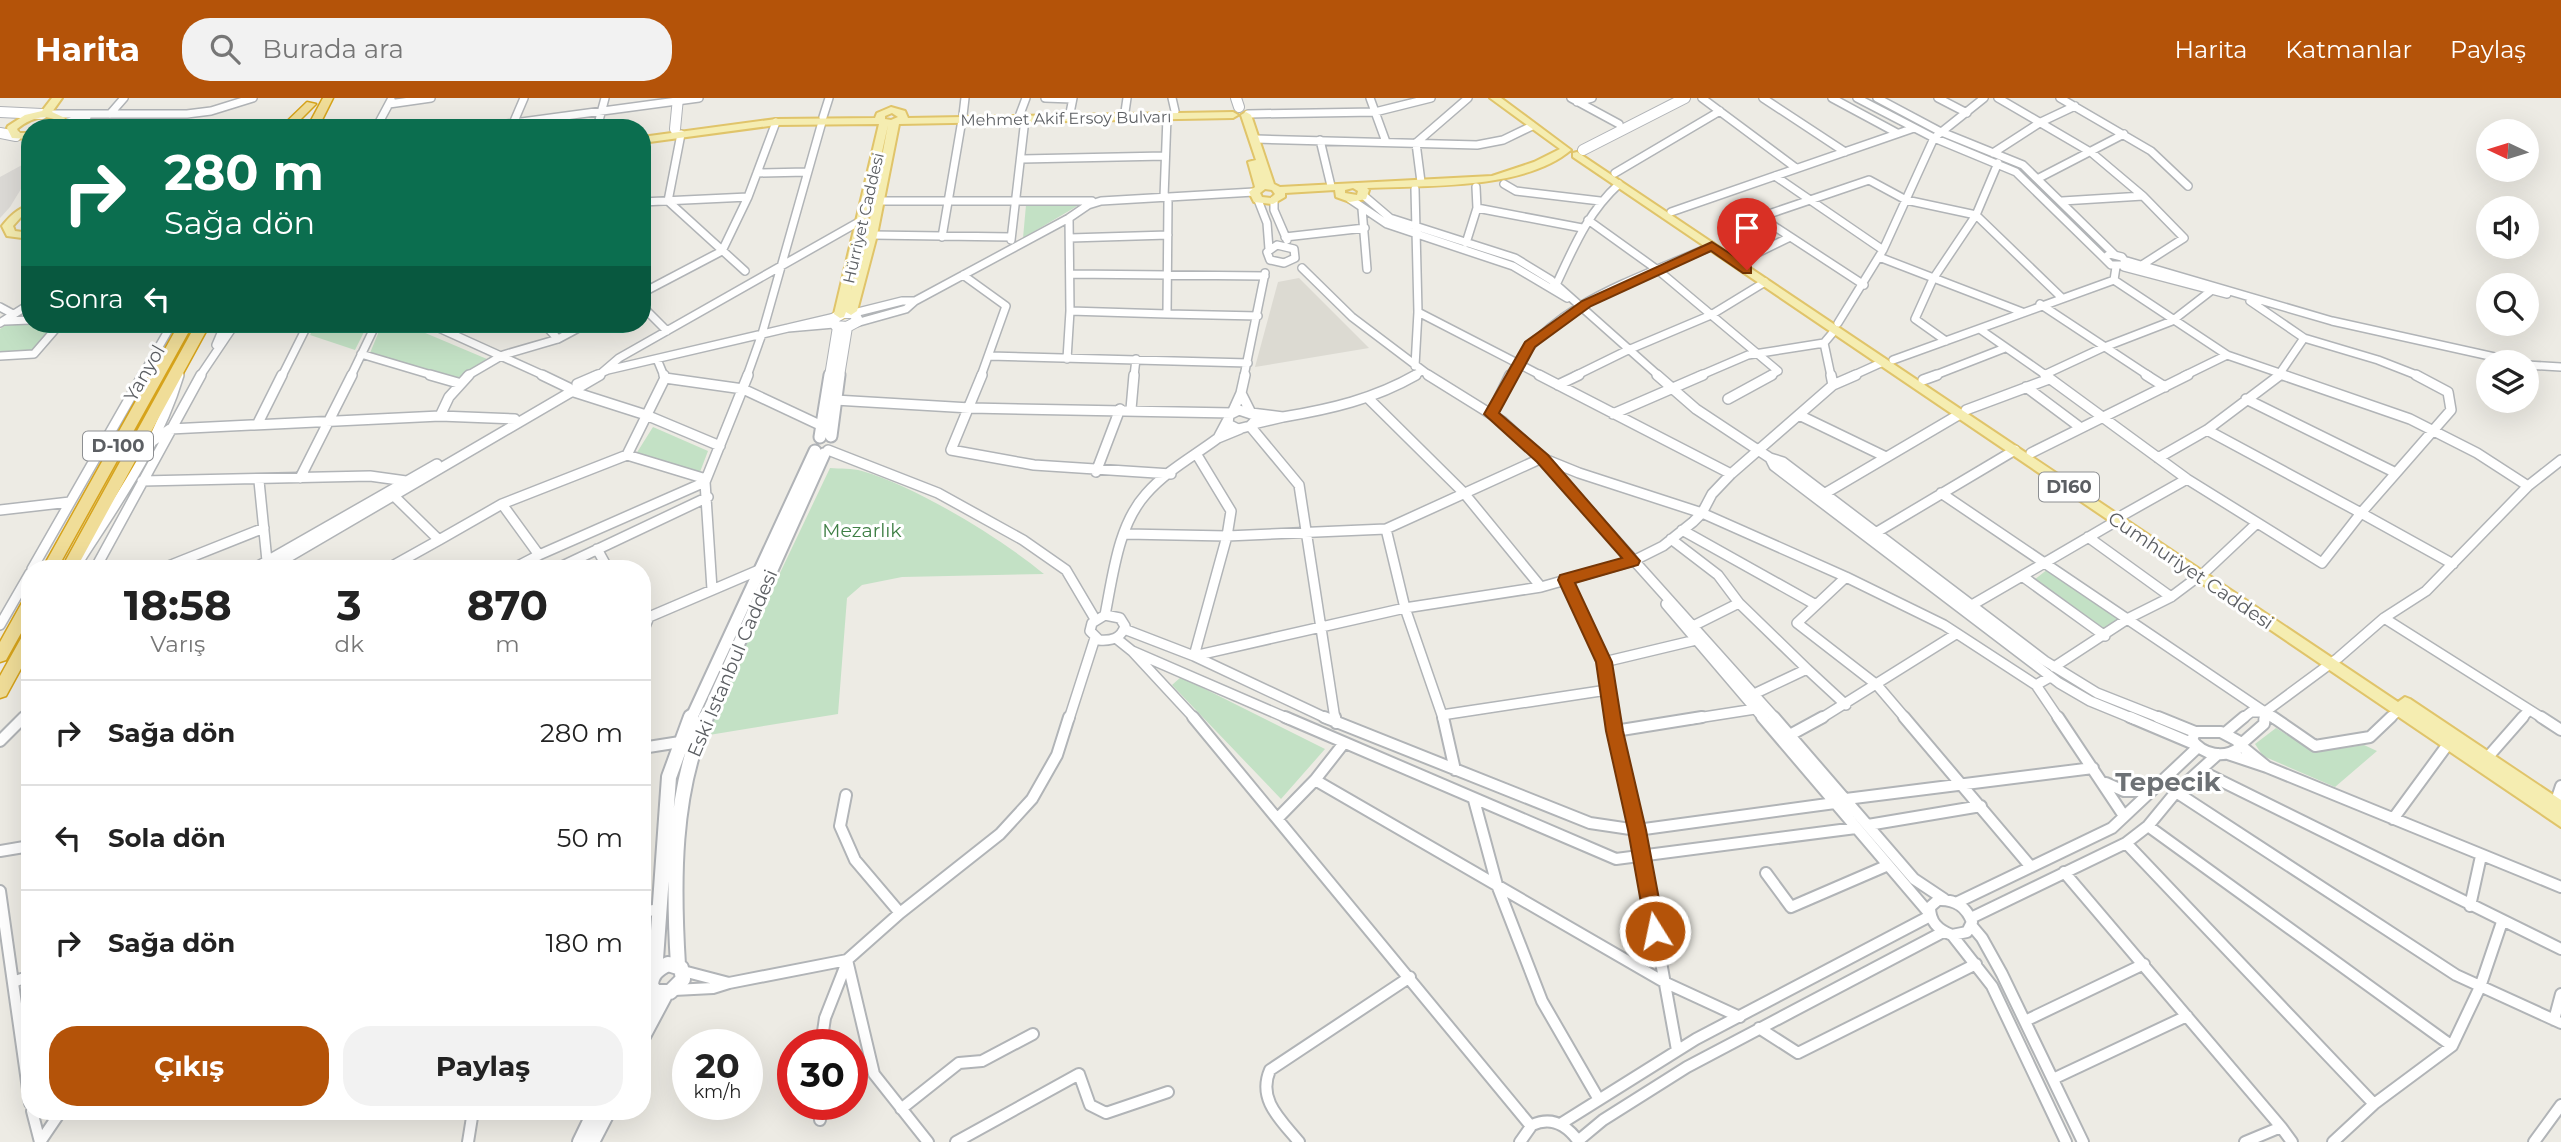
<!DOCTYPE html>
<html lang="tr">
<head>
<meta charset="utf-8">
<style>
	:root { --surface:#fff; --page:#f2f2f2; --text:#222; --muted:#767676; --line:#e0e0e0; --accent:#b45309 }
	body { margin:0; font-family:Montserrat,sans-serif; background:var(--page); color:var(--text); height:100vh; display:flex; flex-direction:column; font-size:26px; white-space:nowrap }
	* { box-sizing:border-box; margin:0 }
	p { font-size:23px; color:var(--muted) }
	.icon { flex:none; width:38px; height:38px; fill:none; stroke:currentColor; stroke-width:2; stroke-linecap:round; stroke-linejoin:round }
	.map { position:relative; flex:1; overflow:hidden }
	.details { position:absolute; left:21px; top:462px; width:630px; height:560px; display:flex; flex-direction:column; background:var(--surface); border-radius:28px; box-shadow:0 7px 28px #0002 }
	.details>* { flex:none }
	.top-card { position:absolute; left:21px; top:21px; width:630px; height:214px; border-radius:28px; box-shadow:0 7px 28px #0002; background:#0b6e4f; color:#fff; overflow:hidden }
	.needle { width:46px; rotate:274deg }
	.buttons { position:absolute; left:2476px; top:21px; display:grid; gap:14px }
	.buttons a { display:grid; place-items:center; width:63px; height:63px; border-radius:50%; background:var(--surface); box-shadow:0 7px 28px #0002; font-size:35px }
	.speed { position:absolute; left:672px; top:931px; display:flex; gap:14px; font-size:35px; font-weight:700; text-align:center }
	.speed>* { display:grid; place-content:center; width:91px; height:91px; border-radius:50%; background:var(--surface); box-shadow:0 7px 28px #0002; line-height:1 }
	.speed small { font-size:18px; font-weight:400 }
	.speed .limit { border:10px solid #d22; background:#fff; color:#111 }
	.pin { position:absolute; display:grid; place-items:center; width:60px; height:60px; color:#fff; margin:-72px -30px; border-radius:50% 50% 50% 0; rotate:-45deg; box-shadow:0 0 7px #0007 }
	.pin .icon { rotate:45deg }
	.me { position:absolute; width:77px; margin:-38px; rotate:350deg; stroke-linejoin:round; filter:drop-shadow(0 0 5px #0008) }
	.turn { display:flex; align-items:center; gap:24px; height:147px; padding:0 28px; font-size:32px }
	.turn .icon { width:91px; height:91px; stroke-width:2.5 }
	.turn b { display:block; font-size:49px; line-height:60px }
	.then { display:flex; align-items:center; height:66px; padding:0 28px; background:#0003; gap:14px; font-size:26px }
	.eta { display:flex; justify-content:space-evenly; align-items:center; height:119px; text-align:center }
	.eta b { font-size:42px; font-weight:700; line-height:49px }
	.button { display:flex; gap:14px; margin-top:auto; padding:14px 28px }
	.button a { flex:1; height:80px; border-radius:28px; background:var(--accent); color:#fff; font-size:28px; font-weight:700; line-height:80px; text-align:center }
	.button a+a { background:var(--page); color:var(--text) }
	ul { padding:0; list-style:none }
	li { display:flex; align-items:center; gap:21px; height:105px; padding:0 28px; border-top:2px solid var(--line) }
	li div { flex:1 }
	li b { display:block; font-size:26px }
	li em { font-style:normal }
	header { display:flex; align-items:center; gap:42px; box-sizing:border-box; height:98px; padding:0 35px; background:var(--accent); color:#fff }
	header strong { font-size:33px }
	nav { display:flex; gap:38px; margin-inline-start:auto; font-size:24px }
	.search { width:490px; height:63px; background:var(--page); display:flex; align-items:center; gap:18px; box-sizing:border-box; padding:0 24px; border-radius:28px; color:var(--muted); font-size:26px }
	.map>svg:first-child { display:block }
	.industrial { fill:#dcdad6 }
	.education { fill:#dcdad2 }
	.green { fill:#c3e1c5 }
	.lines { fill:none; stroke-linecap:round; stroke-linejoin:round }
	.street-far2-casing { stroke:#b1b4b7; stroke-width:10 }
	.street-far1-casing { stroke:#b1b4b7; stroke-width:12 }
	.street-casing { stroke:#b1b4b7; stroke-width:14 }
	.secondary-far2-casing { stroke:#b0b3b7; stroke-width:12 }
	.secondary-far1-casing { stroke:#b0b3b7; stroke-width:15 }
	.secondary-casing { stroke:#b0b3b7; stroke-width:18 }
	.primary-casing { stroke:#e0c46a; stroke-width:4 }
	.highway-casing { stroke:#d6a31b; stroke-width:3 }
	.street-far2 { stroke:#fff; stroke-width:7 }
	.street-far1 { stroke:#fff; stroke-width:9 }
	.street { stroke:#fff; stroke-width:10 }
	.secondary-far2 { stroke:#fff; stroke-width:10 }
	.secondary-far1 { stroke:#fff; stroke-width:11 }
	.secondary { stroke:#fff; stroke-width:14 }
	.primary { fill:#f5edb1; fill-rule:evenodd }
	.highway { fill:#f0dd98; fill-rule:evenodd }
	.route { fill:#b45309; stroke:#753606; stroke-width:2 }
	.labels { text-anchor:middle; stroke-width:6; stroke-linejoin:round; paint-order:stroke }
	.far-street-label { font-size:16px; fill:#5c5f63; stroke:#fff }
	.shield { fill:#fff; stroke:#8d8f92; stroke-width:2 }
	.shield-label { font-size:18px; font-weight:bold; fill:#5c5f63 }
	.street-label { font-size:19px; fill:#5c5f63; stroke:#fff }
	.park-label { font-size:19px; fill:#3f7f45; stroke:#fff }
	.district-label { font-size:26px; font-weight:bold; fill:#6d7175; stroke:#fff }
</style>
</head>
<body>
<header>
<strong>Harita</strong>
<div class="search"><svg class="icon" aria-label="search" viewBox="0 0 24 24"><circle cx="10" cy="10" r="6"/><path d="M15 15l6 6"/></svg>Burada ara</div>
<nav><a>Harita</a><a>Katmanlar</a><a>Paylaş</a></nav>
</header>
<div class="map">
<svg width="2561" height="1044" viewBox="0 0 2561 1044">
	<rect width="100%" height="100%" fill="#edebe4"/>
	<path class="industrial" d="M22 67 21 91 10 109 0 120V79Z"/>
	<path class="education" d="M1299 180 1369 250 1255 269 1278 184Z"/>
	<path class="green" d="M89 21 173 22 161 30H64Z
		M1026 107H1079L1023 140Z
		M30 226 56 227 31 255H0V231L6 227Z
		M316 226H368L355 252 310 237Z
		M382 226H404L487 261 456 281 370 255Z
		M653 329 708 353 700 374 636 356Z
		M830 370C840 371 852 370 862 373 917 389 999 439 1044 476L902 479 862 487 847 500 838 616 709 637 721 599Z
		M2048 471 2121 521 2104 533 2034 482Z
		M1181 579 1325 651 1281 701 1172 587Z
		M2276 630 2315 654 2364 647 2377 653 2335 689 2263 658 2255 646Z"/>
	<g class="lines">
		<defs>
			<path id="street-far2" d="M1045 0 1072 1
				M1172 0 1175 13
				M1370 0 1386 44
				M1571 0 1619 26
				M1702 0 1796 70
				M1763 0 1845 54
				M1832 0 1897 35
				M1857 0 1934 40 2016 74 2104 160
				M1877 0 1939 33 2023 67 2114 156
				M1938 0 1967 15
				M1998 0 2092 55 2143 98 2062 103
				M2060 0 2151 53 2188 88
				M1577 4 1592 0
				M389 6 431 0
				M1125 14 1127 0
				M1070 15 1073 0
				M52 16H187L211 13 253 0
				M110 16 124 0
				M1020 16 1026 0
				M1248 16 1375 14 1431 0
				M963 17 965 0
				M823 19 829 0
				M57 27 87 19
				M512 28 524 0
				M376 30 391 2
				M477 30 699 0
				M597 30 605 0
				M681 36 668 103 745 173
				M1256 41 1477 47 1503 42 1532 28
				M1320 42 1331 88
				M1993 55 2041 24 2075 8
				M1022 61 1165 58
				M757 75 807 74
				M1615 75 1720 13
				M1775 78 1883 152
				M2039 80 2124 36
				M1421 84 1416 45 1468 0
				M1504 86 1516 93 1600 103
				M1476 89 1477 110 1582 130
				M1415 91 1418 214 1415 268
				M1363 97 1390 120 1515 160 1551 182 1659 278
				M1164 99 1167 19
				M1350 101 1387 126 1513 168 1567 200
				M1258 102 1267 125 1269 151
				M1274 102V112L1287 142
				M879 103H1092
				M642 104 748 99 776 24
				M1362 111 1367 171
				M1671 114 1914 30
				M1588 122 1659 173 1778 273 1769 278
				M872 137 1011 139
				M942 139 962 22
				M1285 139 1365 130
				M1070 140 1168 137
				M1011 142 1025 21
				M1466 145 1477 110
				M1277 147 1294 151 1295 160 1284 165 1270 162 1267 154Z
				M2110 156 2122 159 2128 167H2111L2104 160Z
				M1879 159 2022 214
				M1743 162 1790 139
				M2127 163 2332 223 2517 264
				M2142 167 2184 140 2143 98
				M2116 169 2114 182 2227 257 2288 278
				M2124 169 2227 196
				M1302 170 1352 219 1430 278
				M1070 176 1265 178
				M963 177 1006 208 981 278
				M1864 187 1760 119 1869 82 1906 102 1976 117 2061 199
				M1555 189C1573 151 1587 115 1619 86
				M642 195 722 153 748 99
				M915 203 1069 120 1088 107 1101 103 1254 94
				M2250 203 2304 240 2278 278
				M2040 206 2149 278
				M642 208 667 233
				M0 209 13 216
				M1070 213 1167 216 1168 104
				M1418 214 1542 278
				M854 215 902 203H915L906 211 856 225
				M1167 216 1258 218
				M5 223 30 222
				M0 225 30 206
				M1838 225 1883 152 1934 40 1984 0
				M430 226 545 278
				M834 226 788 230 835 219
				M1981 232 2047 278
				M2304 240 2378 262 2419 278
				M558 241 586 226
				M1946 243 1915 221 1933 181 1976 117 1998 65
				M216 247 225 226
				M361 256 435 278
				M0 258 34 256 60 226
				M989 258 1248 265
				M657 261 664 278
				M1067 261 1070 213 1069 120
				M1893 262 2114 182
				M2527 267 2561 269
				M2044 277 2102 250 2172 223 2212 192
				M142 278 172 226
				M200 278 235 226
				M282 278 308 226
				M351 278 376 226
				M467 278 503 257 558 241 544 226
				M594 278 608 272 788 230
				M598 278 619 260 864 121
				M747 278 762 236 822 24
				M1134 278 1136 261
				M1244 278 1265 175
				M1413 278 1422 273
				M1510 278C1548 205 1642 180 1712 148
				M1575 278 1628 252 1711 217 1765 184
				M1699 278 1748 257 1824 245
				M1831 278 1824 245 1835 232
				M1852 278 1883 264
				M1933 278 2005 250
				M2184 278 2227 257"/>
			<path id="street-far1" d="M430 277 458 285
				M542 277 569 290
				M982 277 951 352 1034 367 1171 376
				M1428 277 1502 323 1542 360 1776 621
				M1539 277 1731 376
				M1657 277 1696 311 1770 360 1783 364 2045 563 2097 595 2163 621
				M2045 277 2187 381 2322 465 2361 415 2207 332
				M2146 277 2165 289
				M2283 277 2410 321 2477 355 2528 388
				M665 280 743 291 822 328
				M1923 282 1937 277
				M577 286 598 277
				M1558 287 1579 277
				M1833 287 1856 277
				M2026 289 2081 330
				M574 294 646 317 720 348
				M1241 295 1245 277
				M1369 301 1464 395 1541 489
				M1728 301 1772 277
				M2246 301 2396 375 2451 312 2448 294 2416 277
				M835 302 970 310 1232 315 1241 295 1251 315 1283 319 1253 326
				M1131 311 1134 277
				M1239 312 1254 317 1255 323 1250 328 1238 331 1228 326 1229 317Z
				M1966 312 2049 281
				M1491 316 1510 277
				M1613 316 1703 277
				M1799 317 1886 359
				M440 318 515 321
				M1283 319C1331 311 1374 301 1416 277
				M1227 323 1218 340 1240 331
				M257 327 282 277
				M1250 328 1299 387 1335 621
				M150 345 170 331 440 318 449 299 469 277
				M828 352 938 395 1023 442 1066 472 1095 521
				M2031 355 2188 277
				M627 357 706 381
				M1770 360 1774 368 2059 585 2090 603 2134 621
				M2158 360 2207 332 2280 277
				M1096 374 1120 311
				M2396 375 2361 415 2453 466
				M300 380 352 277
				M142 383 370 378 406 383
				M259 383 267 463
				M705 384 712 491
				M1941 395 2275 621
				M1824 396 1960 316
				M394 398 439 442 502 406
				M0 412 70 404
				M2123 417 2187 381
				M1386 431 1405 510 1442 617 1607 592 1604 564
				M1682 432 1816 507
				M1126 436 1227 438 1386 431 1542 360 1579 375 1702 415 1846 479 1944 527 2036 587 2050 579
				M1872 437 2015 352
				M2088 439 2171 499
				M1671 441 1718 477 1739 505 1807 571 1754 596
				M597 451 608 471
				M539 457 705 384 748 277
				M81 460C119 401 159 345 179 277
				M32 471 143 277
				M95 471 201 277
				M161 471 264 430
				M253 471 437 366
				M268 471 600 277
				M387 471 439 442
				M512 471 539 457 502 406 627 357 665 280 664 277
				M556 471 708 399
				M2206 473 2257 425
				M1846 479 1797 525 1877 587 1906 621
				M1565 482 1604 564 1696 542
				M1666 506 1764 621
				M1972 507 2022 478
				M1105 517C1113 477 1118 427 1146 396 1166 373 1194 358 1218 340
				M1105 517 1120 520 1125 528C1121 541 1111 543 1099 542L1090 533 1092 525Z
				M2384 520 2544 621
				M642 522 759 472
				M0 527 30 475
				M1693 528 1739 505
				M1124 531 1194 558 1328 621
				M642 536 649 519
				M2105 538 2022 478 2118 422
				M1117 541 1132 553 1195 621
				M1132 553 1289 621
				M1194 558 1405 510 1541 489 1633 463 1663 448 1693 424 1702 415 1712 396 1731 376 1833 287 1831 277
				M1194 558 1227 438 1231 413 1197 357
				M2054 569 2129 520 2171 499 2199 478
				M1807 571 1846 607
				M2036 587 2059 621
				M1607 592 1613 621
				M1442 617 1443 621
				M23 621 30 614
				M1069 621 1095 540
				M1691 621 1755 611
				M1820 621 1956 536
				M2242 621 2251 614H2265L2338 560 2384 520 2426 493 2528 388 2561 362
				M2264 621 2265 614
				M2389 621 2399 612
				M2521 621 2529 612"/>
			<path id="street" d="M1193 619 1530 1027
				M1285 619 1616 761 1856 730
				M1324 619 1590 725 1637 732 1835 705
				M1335 619 1336 625
				M1443 619 1455 672
				M1613 619 1637 732 1677 952
				M1762 619 1929 815
				M1774 619 1914 781 1944 801
				M1904 619 2031 769
				M2058 619 2124 718
				M2130 619 2194 646
				M2158 619 2195 634
				M2273 619 2315 648 2370 639 2391 619
				M2541 619 2561 632
				M1615 633 1702 619
				M2195 634H2221L2238 643 2239 650C2224 661 2203 657 2192 642Z
				M2225 635 2244 619
				M1790 637 1823 619
				M0 643 24 619
				M642 650 680 644
				M2228 656 2267 669 2240 647 2264 626 2265 619
				M2487 660 2523 619
				M2267 669 2561 789
				M2201 673 2561 851
				M1315 682 1664 884 1740 919
				M2106 685 2124 693H2151
				M2176 694 2456 877 2561 925
				M846 697 840 728 855 762 900 815
				M1846 701 2093 670
				M1474 702 1497 787 1542 903 1598 1000
				M2555 706 2561 688
				M1278 720 1315 682 1344 645
				M2393 721 2448 646
				M1868 727 1981 708
				M2148 728 2452 948
				M2126 745 2374 1006
				M0 753 30 748
				M2064 774 2281 1029
				M1766 775 1791 809 1886 768
				M0 793 30 1005
				M1938 802C1955 801 1966 808 1972 824L1967 834 1952 837C1938 832 1930 824 1930 809Z
				M1958 804 2112 730 2197 650
				M2470 808 2481 758
				M642 814 660 811
				M1971 820 2126 745 2148 728 2176 694 2218 656
				M1971 827 1982 840 2002 876 2083 1044
				M1952 837 1992 888 2066 1044
				M847 862 874 976 928 1044
				M13 884 30 878
				M729 885 847 862 900 815 1000 736 1032 701 1057 657 1069 619
				M674 892 713 890 729 885 683 873
				M2554 922 2561 896
				M2025 923 2144 866
				M1759 930 1798 955 1976 866
				M821 947 825 920 847 864
				M2053 981 2187 918
				M819 1006 820 1022
				M901 1011 959 965 982 963 1033 936
				M32 1013 40 1044
				M1562 1025 1696 941 1930 818
				M1579 1042 1603 1022 1687 969 1943 834
				M40 1044 61 1013
				M468 1044 473 1013
				M956 1044 1079 976 1090 1007 1106 1015 1168 994
				M1299 1044C1281 1022 1257 1002 1270 972L1410 879
				M1520 1044 1532 1027C1552 1018 1567 1027 1579 1044
				M2245 1044 2281 1029 2292 1044
				M2333 1044 2374 1006 2452 948 2480 889 2502 824
				M2534 1044 2561 1007"/>
			<path id="secondary-far2" d="M1236 0 1239 9
				M0 14 42 16
				M675 31 678 0
				M0 35 16 38
				M1583 52 1685 0
				M843 215H854L858 223 847 229 836 228 833 221Z
				M830 278 838 229
				M839 278 847 229"/>
			<path id="secondary-far1" d="M831 338 839 277
				M820 339 830 277
				M691 621 815 353
				M705 621 824 356"/>
			<path id="secondary" d="M668 866 681 870 683 881 670 894H656L651 888C651 876 658 871 668 866Z
				M678 867C673 786 672 694 706 619
				M655 875 669 679 691 619
				M642 913 653 891
				M642 940 666 895
				M580 1044 595 1013
				M592 1044 608 1013"/>
			<path id="primary" d="M52 0H62L52 14 65 20 59 30H49L54 21C41 16 28 22 17 31L19 35H30V41L12 40 7 30 8 28 25 17 42 13Z
				M1490 0H1501L1571 52C1524 92 1426 87 1367 90L1369 92 1366 101 1350 104 1336 99 1335 92 1285 95V99L1273 106 1254 104 1249 94 1255 89 1248 64 1256 62 1241 17 1246 14 1251 17 1274 86 1280 89 1492 78 1534 64 1560 51ZM1353 90 1358 93 1357 97 1345 95V92ZM1265 91 1272 92 1275 96 1271 100 1262 99 1260 95Z
				M891 9 905 13 908 20 1233 14 1238 17 1233 20 899 26 877 137 857 213 851 217 846 214 844 219 840 220 834 216 879 26 776 27 642 45V39L776 21 875 20 877 15ZM892 15 898 19 891 22 885 21V18ZM888 27 867 137 851 192Z
				M1577 54 2398 604 2405 599 2410 601 2561 702V729L1573 59V55Z
				M30 107V114L21 119 13 128 15 133 30 135V141L7 138 2 128C10 118 17 111 30 107Z"/>
			<path id="highway" d="M323 0H333L318 30H307Z
				M307 4 316 6 292 30H280Z
				M179 226H193L57 471H42Z
				M196 226H210L76 471H61Z
				M30 499V519L6 562 0 564V544L24 501Z
				M30 533V554L6 598 0 600V578L24 535Z"/>
		</defs>
		<use href="#street-far2" class="street-far2-casing"/>
		<use href="#street-far1" class="street-far1-casing"/>
		<use href="#street" class="street-casing"/>
		<use href="#secondary-far2" class="secondary-far2-casing"/>
		<use href="#secondary-far1" class="secondary-far1-casing"/>
		<use href="#secondary" class="secondary-casing"/>
		<use href="#primary" class="primary-casing"/>
		<use href="#highway" class="highway-casing"/>
		<use href="#street-far2" class="street-far2"/>
		<use href="#street-far1" class="street-far1"/>
		<use href="#street" class="street"/>
		<use href="#secondary-far2" class="secondary-far2"/>
		<use href="#secondary-far1" class="secondary-far1"/>
		<use href="#secondary" class="secondary"/>
		<use href="#primary" class="primary"/>
		<use href="#highway" class="highway"/>
	</g>
	<path class="route" d="M1712 144 1751 169V175H1743L1711 153 1591 208 1535 249 1499 315 1548 357 1640 463 1638 467 1575 485 1612 564 1623 633 1646 732 1665 833 1662 839 1655 842 1649 839 1646 833 1628 732 1606 633 1596 564 1558 482 1560 477 1622 460 1537 364 1484 316 1525 244 1582 203Z"/>
	<g class="labels">
		<g class="far-street-label">
			<text transform="translate(1066 20) rotate(-1)" y="6">Mehmet Akif Ersoy Bulvarı</text>
			<text transform="translate(863 120) rotate(-77)" y="6">Hürriyet Caddesi</text>
		</g>
		<g class="shield">
			<rect x="83" y="333.5" width="70" height="29" rx="5"/>
			<rect x="2039" y="374.5" width="60" height="29" rx="5"/>
		</g>
		<g class="shield-label">
			<text x="118" y="354">D-100</text>
			<text x="2069" y="395">D160</text>
		</g>
		<g class="street-label">
			<text transform="translate(144 275) rotate(-60)" y="7">Yanyol</text>
			<text transform="translate(2191 472) rotate(34)" y="7">Cumhuriyet Caddesi</text>
			<text transform="translate(732 565) rotate(-67)" y="7">Eski Istanbul Caddesi</text>
		</g>
		<g class="park-label">
			<text x="862" y="439">Mezarlık</text>
		</g>
		<g class="district-label">
			<text x="2168" y="693">Tepecik</text>
		</g>
	</g>
</svg>
<div class="buttons">
<a><svg class="needle" viewBox="-14 -14 28 28"><path d="M0-13l5 13h-10z" fill="#e53935"/><path d="M0 13l5-13h-10z" fill="#767676"/></svg></a>
<a><svg class="icon" aria-label="sound" viewBox="0 0 24 24"><path d="M4 9h4l5-4v14l-5-4H4zM17 9q2 3 0 6"/></svg></a>
<a><svg class="icon" aria-label="search" viewBox="0 0 24 24"><circle cx="10" cy="10" r="6"/><path d="M15 15l6 6"/></svg></a>
<a><svg class="icon" aria-label="layers" viewBox="0 0 24 24"><path d="M12 4l9 5-9 5-9-5zM3 14l9 5 9-5"/></svg></a>
</div>
<div class="speed"><div>20<small>km/h</small></div><div class="limit">30</div></div>
<div class="pin" style="left:1747px;top:172px;background:#d93025"><svg class="icon" aria-label="arrive" viewBox="0 0 24 24"><path d="M6 21V4h12l-3 4 3 4H6"/></svg></div>
<svg class="me" style="left:1655px;top:833px" viewBox="-20 -20 40 40"><circle r="17" fill="#b45309" stroke="#fff" stroke-width="3"/><path d="M0-11L8 9 0 5-8 9z" fill="#fff"/></svg>
<div class="top-card">
<div class="turn"><svg class="icon" aria-label="right" viewBox="0 0 24 24"><path d="M7 20v-9h11M14 6l5 5-5 5"/></svg><div><b>280 m</b>Sağa dön</div></div>
<div class="then">Sonra<svg class="icon" aria-label="left" viewBox="0 0 24 24"><path d="M17 20v-9H6M10 6l-5 5 5 5"/></svg></div>
</div>
<section class="details">
<div class="eta">
<div><b>18:58</b><p>Varış</p></div>
<div><b>3</b><p>dk</p></div>
<div><b>870</b><p>m</p></div>
</div>
<ul>
<li><svg class="icon" aria-label="right" viewBox="0 0 24 24"><path d="M7 20v-9h11M14 6l5 5-5 5"/></svg><div><b>Sağa dön</b></div><em>280 m</em></li>
<li><svg class="icon" aria-label="left" viewBox="0 0 24 24"><path d="M17 20v-9H6M10 6l-5 5 5 5"/></svg><div><b>Sola dön</b></div><em>50 m</em></li>
<li><svg class="icon" aria-label="right" viewBox="0 0 24 24"><path d="M7 20v-9h11M14 6l5 5-5 5"/></svg><div><b>Sağa dön</b></div><em>180 m</em></li>
</ul>
<div class="button"><a>Çıkış</a><a>Paylaş</a></div>
</section>
</div>
</body>
</html>
